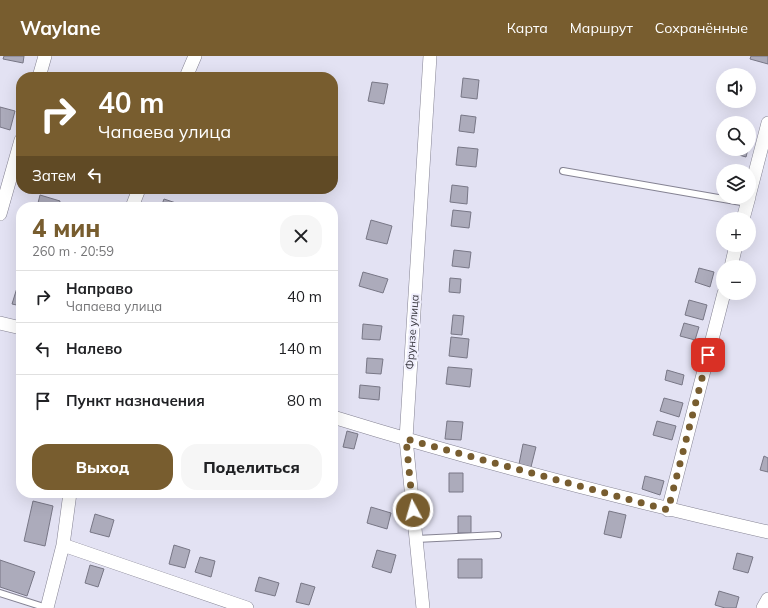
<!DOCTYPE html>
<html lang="ru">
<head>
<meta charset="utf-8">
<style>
	:root { --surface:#fff; --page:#f6f6f6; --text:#202124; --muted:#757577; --line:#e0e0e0; --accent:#785d2f }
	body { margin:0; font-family:Mulish,sans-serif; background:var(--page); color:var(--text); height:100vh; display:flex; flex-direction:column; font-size:15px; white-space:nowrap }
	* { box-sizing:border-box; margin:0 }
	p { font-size:13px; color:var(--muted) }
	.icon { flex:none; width:22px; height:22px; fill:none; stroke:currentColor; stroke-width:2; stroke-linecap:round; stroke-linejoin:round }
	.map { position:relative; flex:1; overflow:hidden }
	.panel { position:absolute; left:16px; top:146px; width:322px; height:296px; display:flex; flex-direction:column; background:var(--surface); border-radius:16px; box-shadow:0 4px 16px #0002 }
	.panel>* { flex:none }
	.hud { position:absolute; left:16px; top:16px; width:322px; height:122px; border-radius:16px; box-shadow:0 4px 16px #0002; background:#785d2f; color:#fff; overflow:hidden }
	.buttons { position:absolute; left:716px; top:12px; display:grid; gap:8px }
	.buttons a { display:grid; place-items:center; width:40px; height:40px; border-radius:50%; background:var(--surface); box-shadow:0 4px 16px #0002; font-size:20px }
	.pin { position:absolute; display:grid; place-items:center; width:34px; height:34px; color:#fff; margin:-17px; border-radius:8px; box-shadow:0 2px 6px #0006 }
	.me { position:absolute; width:44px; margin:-22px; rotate:354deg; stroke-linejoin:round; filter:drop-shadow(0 0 3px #0008) }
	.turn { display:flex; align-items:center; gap:14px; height:84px; padding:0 16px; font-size:18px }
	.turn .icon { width:52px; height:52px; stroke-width:2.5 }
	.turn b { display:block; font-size:28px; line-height:34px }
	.then { display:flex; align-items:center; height:38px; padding:0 16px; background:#0003; gap:8px; font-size:15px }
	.round { display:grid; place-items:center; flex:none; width:42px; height:42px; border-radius:16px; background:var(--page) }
	.overview { display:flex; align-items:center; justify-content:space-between; height:68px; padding:0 16px }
	h1 { font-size:24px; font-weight:800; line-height:30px; color:var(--accent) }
	.button { display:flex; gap:8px; margin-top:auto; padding:8px 16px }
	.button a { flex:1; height:46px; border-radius:16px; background:var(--accent); color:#fff; font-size:16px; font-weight:800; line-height:46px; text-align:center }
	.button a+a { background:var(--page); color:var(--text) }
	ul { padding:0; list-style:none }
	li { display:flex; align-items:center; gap:12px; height:52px; padding:0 16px; border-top:1px solid var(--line) }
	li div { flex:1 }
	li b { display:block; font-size:15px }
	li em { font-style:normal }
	header { display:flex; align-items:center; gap:24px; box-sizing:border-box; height:56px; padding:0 20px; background:var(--accent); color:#fff }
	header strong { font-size:19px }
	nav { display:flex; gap:22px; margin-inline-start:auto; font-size:14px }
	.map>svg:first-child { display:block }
	.building { fill:#acabbb; stroke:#787786 }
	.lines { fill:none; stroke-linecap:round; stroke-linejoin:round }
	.service-casing { stroke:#858393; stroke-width:8 }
	.minor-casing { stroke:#858393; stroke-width:14 }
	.service { stroke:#fff; stroke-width:6 }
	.minor { stroke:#fff; stroke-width:13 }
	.route { stroke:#785d2f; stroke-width:7; stroke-dasharray:0 12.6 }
	.labels { text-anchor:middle; stroke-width:4; stroke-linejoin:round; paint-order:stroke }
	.street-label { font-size:11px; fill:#3b3a41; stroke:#f0effd }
</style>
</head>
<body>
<header>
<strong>Waylane</strong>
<nav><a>Карта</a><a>Маршрут</a><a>Сохранённые</a></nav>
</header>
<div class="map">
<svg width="768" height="552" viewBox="0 0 768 552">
	<rect width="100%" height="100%" fill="#e3e2f3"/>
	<path class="building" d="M4 0H24L23 7 3 3Z
		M751 0H768V8L750 3Z
		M463 22 479 24 477 43 461 41Z
		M372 26 388 28 384 48 368 45Z
		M0 51 15 55 10 74 0 71Z
		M461 59 476 61 474 77 459 75Z
		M458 91 478 93 476 111 456 109Z
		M733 93H748L746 101 732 97Z
		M452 129 468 131 467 148 450 146Z
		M40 139 60 145 59 151H37Z
		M164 143 188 151H161Z
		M453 154 471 156 469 172 451 170Z
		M371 164 392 170 387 188 366 183Z
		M454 194 471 196 469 212 452 210Z
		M699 212 714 216 710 231 695 226Z
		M363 216 388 223 383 237 359 230Z
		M21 219V250L12 248Z
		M450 222 461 223 460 237 449 236Z
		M689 244 707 249 703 264 685 259Z
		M453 259 464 260 462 279 451 278Z
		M684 267 699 271 695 284 680 280Z
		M363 268 382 270 380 284 362 283Z
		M451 281 469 283 467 302 449 300Z
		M367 302 383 303 381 318 366 317Z
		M448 311 472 313 470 331 446 328Z
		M667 314 684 319 682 329 665 324Z
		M360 329 380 331 379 344 359 342Z
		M664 342 683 347 679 361 660 355Z
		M447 365 463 366 461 384 445 383Z
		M657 365 676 370 672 384 653 379Z
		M347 375 358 378 354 393 343 391Z
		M523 388 536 391 531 411 519 408Z
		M764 400 768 402V416L760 414Z
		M449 417H463V436H449Z
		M645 420 664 425 660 439 642 433Z
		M33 445 53 450 45 490 24 485Z
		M371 451 391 457 387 473 367 467Z
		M609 455 626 459 621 482 604 478Z
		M95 458 114 464 109 481 90 476Z
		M458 460H471V477H458Z
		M174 489 190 494 185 512 169 508Z
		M377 494 396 499 391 517 372 511Z
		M737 497 753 501 748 517 733 513Z
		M200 501 215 505 211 521 195 516Z
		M458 503H482V522H458Z
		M0 504 35 516 27 540 0 531Z
		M90 509 104 513 98 531 85 527Z
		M259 521 279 527 275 540 255 535Z
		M301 527 315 531 309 549 296 546Z
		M719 535 739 541 736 552H725L715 549Z"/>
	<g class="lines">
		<defs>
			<path id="service" d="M563 115 747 147
				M416 483 498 479
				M0 537 47 552"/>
			<path id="minor" d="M39 21 45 0
				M186 21 195 0
				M749 140 768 67
				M132 151 139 133
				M0 158 21 84
				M743 163 749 141
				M731 211 736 189
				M0 267 21 272
				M333 361C476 405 622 443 768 476
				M668 454 724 237
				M63 489 247 552
				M47 552 63 489 70 437
				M423 552 406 383 430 0
				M763 552 768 543"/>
		</defs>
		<use href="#service" class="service-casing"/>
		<use href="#minor" class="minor-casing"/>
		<use href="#service" class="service"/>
		<use href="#minor" class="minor"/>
	</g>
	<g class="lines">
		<path class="route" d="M413 454 406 383 668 454 708 299"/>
	</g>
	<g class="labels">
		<g class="street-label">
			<text transform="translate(412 276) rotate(-86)" y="4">Фрунзе улица</text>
		</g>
	</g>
</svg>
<div class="buttons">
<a><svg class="icon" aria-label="sound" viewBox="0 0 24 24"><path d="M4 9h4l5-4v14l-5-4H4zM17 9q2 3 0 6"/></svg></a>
<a><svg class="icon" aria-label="search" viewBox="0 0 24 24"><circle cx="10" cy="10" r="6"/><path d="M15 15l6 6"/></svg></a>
<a><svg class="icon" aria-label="layers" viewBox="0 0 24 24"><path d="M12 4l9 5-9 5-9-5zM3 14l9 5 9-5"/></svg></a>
<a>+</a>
<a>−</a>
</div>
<div class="pin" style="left:708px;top:299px;background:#d93025"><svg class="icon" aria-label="arrive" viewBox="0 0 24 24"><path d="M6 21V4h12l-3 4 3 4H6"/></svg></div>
<svg class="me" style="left:413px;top:454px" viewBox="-20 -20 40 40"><circle r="17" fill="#785d2f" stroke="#fff" stroke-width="3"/><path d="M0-11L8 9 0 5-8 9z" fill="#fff"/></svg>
<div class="hud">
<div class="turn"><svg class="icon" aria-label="right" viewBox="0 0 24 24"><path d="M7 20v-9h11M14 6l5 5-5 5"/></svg><div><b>40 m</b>Чапаева улица</div></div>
<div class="then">Затем<svg class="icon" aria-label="left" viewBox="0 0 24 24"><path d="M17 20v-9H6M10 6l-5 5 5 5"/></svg></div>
</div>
<section class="panel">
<div class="overview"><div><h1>4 мин</h1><p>260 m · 20:59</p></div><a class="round"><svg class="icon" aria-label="close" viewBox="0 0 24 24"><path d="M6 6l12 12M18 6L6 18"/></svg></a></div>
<ul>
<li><svg class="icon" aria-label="right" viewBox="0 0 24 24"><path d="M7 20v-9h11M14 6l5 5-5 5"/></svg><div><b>Направо</b><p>Чапаева улица</p></div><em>40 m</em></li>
<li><svg class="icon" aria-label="left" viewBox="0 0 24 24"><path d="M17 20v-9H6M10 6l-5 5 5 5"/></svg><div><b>Налево</b></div><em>140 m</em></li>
<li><svg class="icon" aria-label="arrive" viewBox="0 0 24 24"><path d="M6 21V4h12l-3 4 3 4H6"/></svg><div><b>Пункт назначения</b></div><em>80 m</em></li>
</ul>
<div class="button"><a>Выход</a><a>Поделиться</a></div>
</section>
</div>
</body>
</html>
